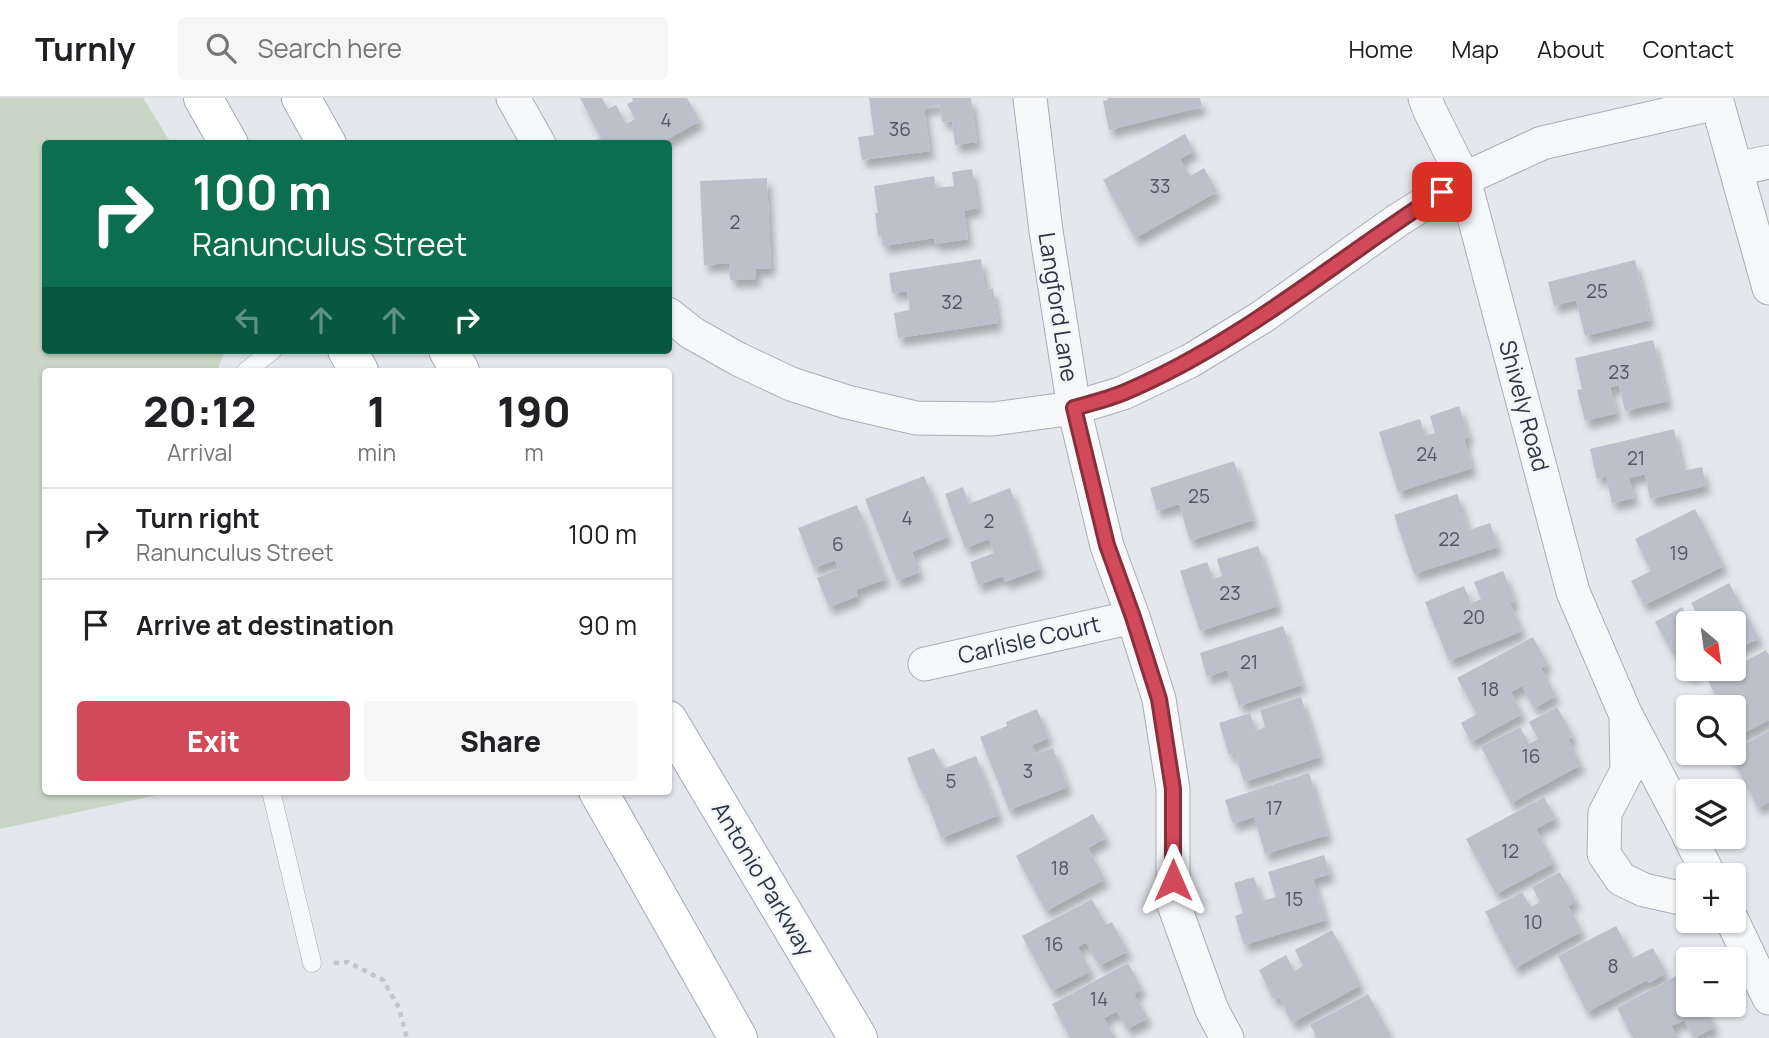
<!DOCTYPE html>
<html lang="en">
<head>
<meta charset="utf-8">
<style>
	:root { --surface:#fff; --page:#f6f6f6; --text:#202124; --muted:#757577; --line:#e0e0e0; --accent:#d1495b }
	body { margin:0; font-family:Manrope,sans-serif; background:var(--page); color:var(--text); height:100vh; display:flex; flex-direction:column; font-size:26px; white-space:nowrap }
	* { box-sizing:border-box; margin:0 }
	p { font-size:23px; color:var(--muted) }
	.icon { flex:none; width:38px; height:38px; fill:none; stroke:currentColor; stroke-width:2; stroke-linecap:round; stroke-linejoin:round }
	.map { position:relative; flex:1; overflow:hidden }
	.drawer { position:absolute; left:42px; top:270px; width:630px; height:427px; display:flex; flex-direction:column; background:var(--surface); border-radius:7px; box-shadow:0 2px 5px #0004 }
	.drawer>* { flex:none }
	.guide { position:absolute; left:42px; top:42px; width:630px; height:214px; border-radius:7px; box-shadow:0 2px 5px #0004; background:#0b6e4f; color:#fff; overflow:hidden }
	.needle { width:46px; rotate:151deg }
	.buttons { position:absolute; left:1676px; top:513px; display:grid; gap:14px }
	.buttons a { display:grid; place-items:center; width:70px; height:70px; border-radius:7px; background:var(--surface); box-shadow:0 2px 5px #0004; font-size:35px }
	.pin { position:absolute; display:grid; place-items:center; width:60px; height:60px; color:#fff; margin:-30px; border-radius:14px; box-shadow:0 4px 10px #0006 }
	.me { position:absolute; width:77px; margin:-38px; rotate:0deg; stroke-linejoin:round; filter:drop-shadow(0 0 5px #0008) }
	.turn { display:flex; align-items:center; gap:24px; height:147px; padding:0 35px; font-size:32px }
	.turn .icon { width:91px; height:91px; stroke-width:2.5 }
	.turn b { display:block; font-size:49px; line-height:60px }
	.lanes { display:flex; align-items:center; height:66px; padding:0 35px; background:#0003; justify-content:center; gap:35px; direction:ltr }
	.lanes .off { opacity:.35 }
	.eta { display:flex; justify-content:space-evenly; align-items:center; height:119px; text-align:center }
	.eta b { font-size:42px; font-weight:800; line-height:49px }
	.button { display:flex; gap:14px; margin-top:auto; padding:14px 35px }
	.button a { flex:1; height:80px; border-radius:7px; background:var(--accent); color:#fff; font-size:28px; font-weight:800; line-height:80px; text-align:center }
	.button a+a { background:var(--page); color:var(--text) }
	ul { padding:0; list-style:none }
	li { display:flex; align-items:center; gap:21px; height:91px; padding:0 35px; border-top:2px solid var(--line) }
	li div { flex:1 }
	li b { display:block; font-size:26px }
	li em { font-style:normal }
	header { display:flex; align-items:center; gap:42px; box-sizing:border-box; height:98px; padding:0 35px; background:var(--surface); border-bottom:2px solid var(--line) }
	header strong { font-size:33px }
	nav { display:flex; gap:38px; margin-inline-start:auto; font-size:24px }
	.search { width:490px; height:63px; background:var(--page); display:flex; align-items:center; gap:18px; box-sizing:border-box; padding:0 24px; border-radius:7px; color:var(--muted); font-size:26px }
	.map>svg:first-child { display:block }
	.green { fill:#c9d6c5 }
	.building { fill:#bbc0ca; filter:url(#shadow) }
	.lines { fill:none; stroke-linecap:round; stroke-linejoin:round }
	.lane-casing { stroke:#a9aeb7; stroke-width:19 }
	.street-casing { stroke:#a9aeb7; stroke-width:35 }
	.primary-casing { stroke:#a3abb8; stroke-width:40 }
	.path { stroke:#c2c5cb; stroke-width:4.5; stroke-dasharray:5 5; stroke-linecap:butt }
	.lane { stroke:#f7f8fa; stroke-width:18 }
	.street { stroke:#f7f8fa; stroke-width:33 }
	.primary { stroke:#fff; stroke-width:38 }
	.route-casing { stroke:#882f3b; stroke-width:18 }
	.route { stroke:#d1495b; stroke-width:12 }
	.labels { text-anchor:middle; stroke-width:5; stroke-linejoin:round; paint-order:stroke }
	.number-label { font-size:19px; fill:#4f5766 }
	.street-label { font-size:23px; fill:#2b3445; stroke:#f4f6f9 }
</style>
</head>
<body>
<header>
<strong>Turnly</strong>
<div class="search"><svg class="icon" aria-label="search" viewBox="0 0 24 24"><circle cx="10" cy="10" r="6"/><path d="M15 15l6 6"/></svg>Search here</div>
<nav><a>Home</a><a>Map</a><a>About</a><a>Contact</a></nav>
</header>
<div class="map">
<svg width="1769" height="940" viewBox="0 0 1769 940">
	<defs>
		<filter id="shadow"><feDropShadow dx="4.5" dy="8" stdDeviation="3.5" flood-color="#0004"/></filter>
	</defs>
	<rect width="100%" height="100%" fill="#e4e7ec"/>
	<path class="green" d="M0 0H143L171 45 46 46V252H225L217 273H46V693H175L0 731Z"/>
	<path class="building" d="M580 0H602L608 11 616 7 626 26 635 21 627 6 633 3 632 0H687L700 23 659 46H599L597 42 601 40Z
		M869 0H971L977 44 955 47 952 23 942 24 940 7 924 10 930 53 862 62 858 39 874 37Z
		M1107 0H1200L1202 9 1109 32 1103 3 1108 2Z
		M1185 36 1194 53 1180 61 1190 78 1204 70 1217 94 1135 140 1103 82Z
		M972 71 978 110 964 113 968 141 935 146 934 140 883 148 881 138 878 139 875 115H878L874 88 934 78 936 90 954 88 952 74Z
		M767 80 771 170 756 171V181L730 182 729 165 704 167 700 83Z
		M981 161 985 192 993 190 998 225 898 240 894 215 910 212 907 193 892 195 889 175Z
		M1635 162 1650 222 1585 238 1576 202 1554 208 1548 184Z
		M1653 242 1668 303 1625 313 1619 287 1610 289 1617 315 1585 323 1577 292 1582 291 1575 260Z
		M1459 308 1469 339 1464 341 1472 370 1398 394 1379 334 1420 321 1425 338 1435 335 1430 318Z
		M1674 331 1683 373 1702 369 1706 388 1650 401 1645 376 1629 380 1634 400 1612 405 1606 378 1597 381 1590 351Z
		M1234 363 1253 422 1190 443 1179 406 1157 413 1150 390Z
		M924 378 948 439 912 454 920 474 897 483 865 401Z
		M963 389 969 406 1010 390 1040 471 1005 484 1003 478 978 487 970 464 994 455 989 441 965 450 945 396Z
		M1457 396 1469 432 1490 425 1498 449 1414 476 1394 417Z
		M857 407 886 481 856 492 858 498 829 509 817 480 838 471 835 462 814 470 798 430Z
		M1695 411 1724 468 1644 507 1631 483 1651 473 1635 441Z
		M1258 448 1278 508 1200 533 1180 473 1207 464 1213 481 1222 478 1217 461Z
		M1503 473 1515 503 1510 505 1522 533 1449 563 1425 504 1464 488 1471 505 1481 501 1474 484Z
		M1729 485 1759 540 1734 553V525H1689V570H1702L1689 578 1674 550 1671 552 1655 524 1682 509 1690 524 1699 519 1691 505Z
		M1283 528 1302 587 1239 608 1227 572 1207 579 1200 555Z
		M1533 539 1548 567 1541 570 1556 598 1534 610 1522 588 1511 594 1522 616 1471 644 1461 625 1477 616 1457 580Z
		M1766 552 1769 557V622L1734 640V609H1722L1708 583 1731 570H1734V569Z
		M1301 599 1320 659 1244 684 1235 655 1229 657 1219 625 1250 615 1256 633 1265 629 1260 612Z
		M1557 609 1573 638 1568 641 1581 667 1511 705 1481 649 1520 629 1529 646 1538 641 1529 624Z
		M1037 611 1049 640 1032 647 1036 656 1053 650 1068 689 1009 712 980 639 1007 628 1006 624Z
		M1769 633V704L1758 710 1729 654H1734V652Z
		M934 650 943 671 976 658 999 717 941 740 924 695 922 696 907 660Z
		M1309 675 1328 737 1265 756 1254 719 1233 726 1225 702Z
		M1544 699 1556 720 1536 731 1554 765 1496 796 1466 741Z
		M1093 716 1106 740 1088 750 1105 781 1046 813 1016 758Z
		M1324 757 1330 776 1313 781 1326 822 1244 847 1235 818 1243 815 1234 785 1254 779 1262 803 1276 799 1268 774Z
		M1560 774 1576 803 1568 808 1582 833 1515 870 1485 814 1522 794 1531 809 1540 804 1532 789Z
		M1092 801 1106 827 1112 824 1128 853 1099 868 1086 844 1078 849 1091 873 1052 893 1022 838Z
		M1616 828 1633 860 1653 850 1666 875 1649 885 1647 882 1587 914 1558 858Z
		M1332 832 1361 887 1292 925 1279 899 1274 902 1259 872 1286 857 1294 873 1303 868 1295 852Z
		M1128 865 1142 891 1134 896 1148 920 1127 931 1117 913 1104 920 1115 940H1070L1052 906Z
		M1689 871V906H1703L1715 929 1694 940 1684 922 1671 928 1678 940H1633L1617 910Z
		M1368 896 1392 940H1317L1310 927Z"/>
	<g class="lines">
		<defs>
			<path id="lane" d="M246 273 273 252
				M271 693 312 865"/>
			<path id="street" d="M513 0 539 46
				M1030 0 1046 133 1074 310 1107 448 1133 519 1159 601 1173 691V804L1212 912 1227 940
				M1425 0 1430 13 1464 81 1573 494 1625 615 1689 737
				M1716 0 1769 190
				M1736 71 1769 64
				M668 216 692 235 738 261 791 286 847 304 916 320 993 321 1074 310 1123 295 1190 263 1262 219 1398 122 1464 81 1542 45 1717 5
				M925 566 1133 519
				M1626 624 1627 673 1605 715 1604 756 1621 781 1644 792 1689 802
				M1689 738 1709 777
				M1732 822 1769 900"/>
			<path id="primary" d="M203 0 229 46
				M301 0 327 46
				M347 252 359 273
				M448 252 460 273
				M668 622 858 940
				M598 693 738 940"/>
		</defs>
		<use href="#lane" class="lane-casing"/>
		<use href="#street" class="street-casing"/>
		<use href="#primary" class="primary-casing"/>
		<path class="path" d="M334 865 348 864 383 882 399 910 407 940"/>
		<use href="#lane" class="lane"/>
		<use href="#street" class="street"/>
		<use href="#primary" class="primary"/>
	</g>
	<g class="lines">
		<defs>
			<path id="route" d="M1173 782V691L1159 601 1133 519 1107 447 1074 310C1091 305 1109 301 1125 294 1241 245 1337 161 1442 94"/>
		</defs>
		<use href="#route" class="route-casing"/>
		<use href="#route" class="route"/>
	</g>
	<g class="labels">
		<g class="number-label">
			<text x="666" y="29">4</text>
			<text x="900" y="38">36</text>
			<text x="1160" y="95">33</text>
			<text x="735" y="131">2</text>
			<text x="1597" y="200">25</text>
			<text x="952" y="211">32</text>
			<text x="1619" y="281">23</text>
			<text x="1427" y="363">24</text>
			<text x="1636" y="367">21</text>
			<text x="1199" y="405">25</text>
			<text x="907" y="427">4</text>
			<text x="989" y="430">2</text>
			<text x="1449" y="448">22</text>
			<text x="838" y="453">6</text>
			<text x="1679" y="462">19</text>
			<text x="1230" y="502">23</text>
			<text x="1474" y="526">20</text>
			<text x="1249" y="571">21</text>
			<text x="1490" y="598">18</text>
			<text x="1531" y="665">16</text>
			<text x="1028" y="680">3</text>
			<text x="951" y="690">5</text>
			<text x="1274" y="717">17</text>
			<text x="1510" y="760">12</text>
			<text x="1060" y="777">18</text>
			<text x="1294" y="808">15</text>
			<text x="1533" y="831">10</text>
			<text x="1054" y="853">16</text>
			<text x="1613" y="875">8</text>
			<text x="1099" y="908">14</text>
		</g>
		<g class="street-label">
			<text transform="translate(1058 209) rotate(81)" y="8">Langford Lane</text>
			<text transform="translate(1524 308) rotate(75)" y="8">Shively Road</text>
			<text transform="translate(1029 542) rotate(-13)" y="8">Carlisle Court</text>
			<text transform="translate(763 781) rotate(59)" y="8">Antonio Parkway</text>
		</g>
	</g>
</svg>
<div class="buttons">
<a><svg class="needle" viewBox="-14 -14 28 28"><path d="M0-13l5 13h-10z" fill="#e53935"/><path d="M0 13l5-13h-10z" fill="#757577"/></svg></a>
<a><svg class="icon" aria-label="search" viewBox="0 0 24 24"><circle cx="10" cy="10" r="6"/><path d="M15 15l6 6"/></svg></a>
<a><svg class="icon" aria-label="layers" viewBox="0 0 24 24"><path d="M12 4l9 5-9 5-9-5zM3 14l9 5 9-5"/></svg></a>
<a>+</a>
<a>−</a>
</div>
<div class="pin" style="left:1442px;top:94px;background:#d93025"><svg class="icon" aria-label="arrive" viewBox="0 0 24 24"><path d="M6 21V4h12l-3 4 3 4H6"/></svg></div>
<svg class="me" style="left:1173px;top:782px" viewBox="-20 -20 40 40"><path d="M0-17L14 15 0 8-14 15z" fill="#d1495b" stroke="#fff" stroke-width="4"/></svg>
<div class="guide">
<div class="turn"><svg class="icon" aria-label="right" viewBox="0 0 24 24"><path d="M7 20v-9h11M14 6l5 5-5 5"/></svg><div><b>100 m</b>Ranunculus Street</div></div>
<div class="lanes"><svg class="icon off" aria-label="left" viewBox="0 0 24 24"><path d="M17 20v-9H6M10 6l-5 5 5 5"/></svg><svg class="icon off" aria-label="ahead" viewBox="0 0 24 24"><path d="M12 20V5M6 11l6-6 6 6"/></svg><svg class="icon off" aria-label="ahead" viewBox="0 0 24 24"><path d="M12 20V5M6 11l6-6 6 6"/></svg><svg class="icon" aria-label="right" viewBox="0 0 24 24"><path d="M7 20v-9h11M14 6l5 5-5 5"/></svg></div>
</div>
<section class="drawer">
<div class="eta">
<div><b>20:12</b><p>Arrival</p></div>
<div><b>1</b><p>min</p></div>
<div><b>190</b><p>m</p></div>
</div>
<ul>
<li><svg class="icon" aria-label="right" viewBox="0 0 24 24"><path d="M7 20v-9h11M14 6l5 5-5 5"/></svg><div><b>Turn right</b><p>Ranunculus Street</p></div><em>100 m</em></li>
<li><svg class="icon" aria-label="arrive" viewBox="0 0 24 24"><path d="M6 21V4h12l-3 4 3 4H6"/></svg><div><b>Arrive at destination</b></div><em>90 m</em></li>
</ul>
<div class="button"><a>Exit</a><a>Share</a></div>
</section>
</div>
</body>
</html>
